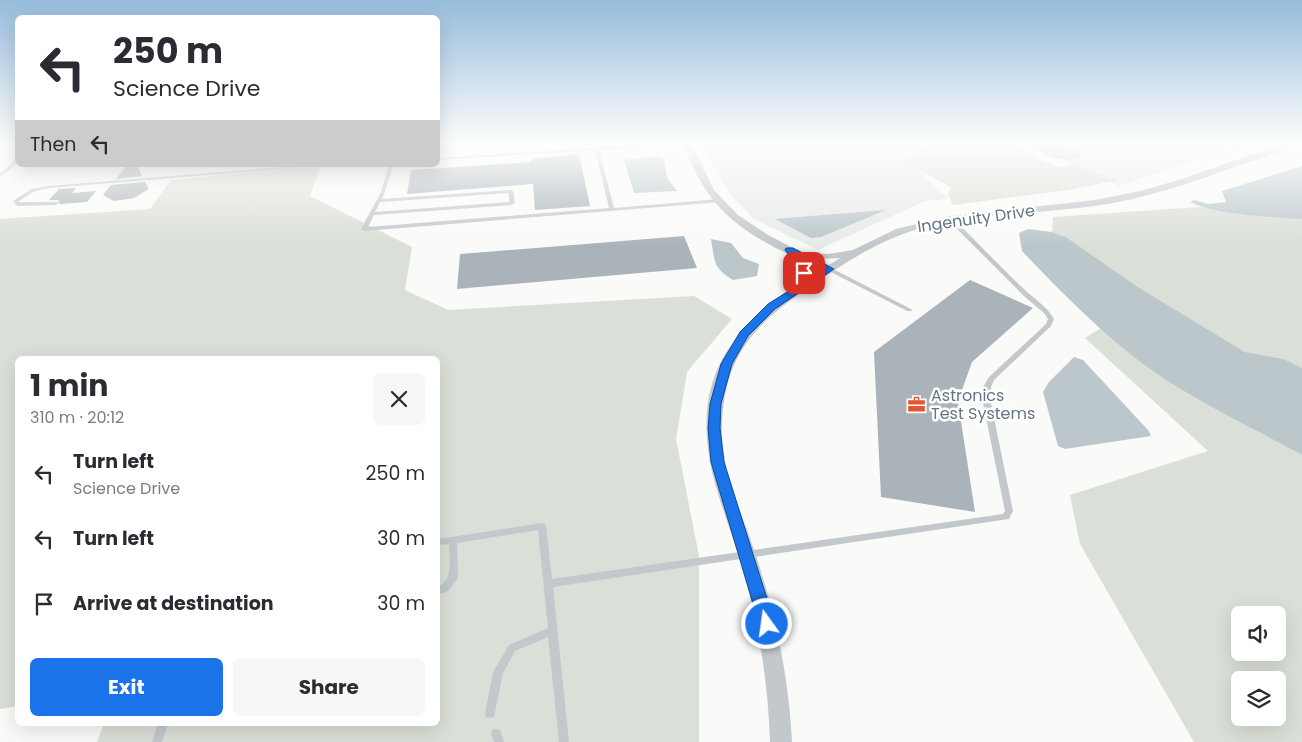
<!DOCTYPE html>
<html lang="en">
<head>
<meta charset="utf-8">
<style>
	:root { --surface:#fff; --page:#f7f7f7; --text:#2b2b33; --muted:#7c7c81; --accent:#1a73e8 }
	body { margin:0; font-family:Poppins,sans-serif; background:var(--page); color:var(--text); height:100vh; display:flex; flex-direction:column; font-size:19px; white-space:nowrap }
	* { box-sizing:border-box; margin:0 }
	p { font-size:16px; color:var(--muted) }
	.icon { flex:none; width:28px; height:28px; fill:none; stroke:currentColor; stroke-width:2; stroke-linecap:round; stroke-linejoin:round }
	.map { position:relative; flex:1; overflow:hidden }
	.panel { position:absolute; left:15px; top:356px; width:425px; height:370px; display:flex; flex-direction:column; background:var(--surface); border-radius:8px; box-shadow:0 5px 20px #0002 }
	.panel>* { flex:none }
	.top-card { position:absolute; left:15px; top:15px; width:425px; height:152px; border-radius:8px; box-shadow:0 5px 20px #0002; background:#fff; color:var(--text); overflow:hidden }
	.tools { position:absolute; left:1231px; top:606px; display:grid; gap:10px }
	.tools a { display:grid; place-items:center; width:55px; height:55px; border-radius:8px; background:var(--surface); box-shadow:0 5px 20px #0002; font-size:25px }
	.pin { position:absolute; display:grid; place-items:center; width:42px; height:42px; color:#fff; margin:-21px; border-radius:10px; box-shadow:0 2px 8px #0006 }
	.me { position:absolute; width:55px; margin:-28px; rotate:346deg; stroke-linejoin:round; filter:drop-shadow(0 0 4px #0008) }
	.turn { display:flex; align-items:center; gap:18px; height:105px; padding:0 15px; font-size:22px }
	.turn .icon { width:65px; height:65px; stroke-width:2.5 }
	.turn b { display:block; font-size:35px; line-height:42px }
	.then { display:flex; align-items:center; height:48px; padding:0 15px; background:#0003; gap:10px; font-size:19px }
	.round { display:grid; place-items:center; flex:none; width:52px; height:52px; border-radius:8px; background:var(--page) }
	.overview { display:flex; align-items:center; justify-content:space-between; height:85px; padding:0 15px }
	h1 { font-size:30px; font-weight:700; line-height:38px }
	.cta { display:flex; gap:10px; margin-top:auto; padding:10px 15px }
	.cta a { flex:1; height:58px; border-radius:8px; background:var(--accent); color:#fff; font-size:20px; font-weight:700; line-height:58px; text-align:center }
	.cta a+a { background:var(--page); color:var(--text) }
	ul { padding:0; list-style:none }
	li { display:flex; align-items:center; gap:15px; height:65px; padding:0 15px }
	li div { flex:1 }
	li b { display:block; font-size:19px }
	li em { font-style:normal }
	.map>svg:first-child { display:block }
	.built { fill:#e8e9e9 }
	.green { fill:#dadfd7; fill-rule:evenodd }
	.water { fill:#bbc7cb }
	.building { fill:#aab3b9 }
	.lines { fill:none; stroke-linecap:round; stroke-linejoin:round }
	.service { fill:#c3c8cc; fill-rule:evenodd }
	.minor { fill:#c3c8cc; fill-rule:evenodd }
	.route { fill:#1a73e8; stroke:#114b97 }
	.labels { text-anchor:middle; stroke-width:5; stroke-linejoin:round; paint-order:stroke }
	.street-label { font-size:16px; fill:#657683; stroke:#fff }
	.poi-label { font-size:16px; fill:#657683; stroke:#fff; text-anchor:start }
</style>
</head>
<body>
<div class="map">
<svg width="1302" height="742" viewBox="0 0 1302 742">
	<rect width="100%" height="100%" fill="#fafaf8"/>
	<path class="built" d="M699 142H936L905 157 948 199 925 201 818 250 754 219 730 194Z
		M1021 142H1251L1118 186Z"/>
	<path class="green" d="M933 142H1018L1040 160 1060 167 1073 165 1118 180 1068 190 953 205 948 195 951 187 903 161Z
		M321 165 310 196 412 247 405 290 448 310 694 296 732 319 687 372 676 439 699 556V742H97L104 724H438V359H18V706L0 709V219L150 209 171 180Z
		M1200 207 1302 219V368L1284 359 1245 352 1138 287 1066 237 1052 232 1053 217Z
		M1101 328 1153 371 1223 413 1302 455V742H1194L1080 544 1070 495 1208 451 1085 338ZM1240 615H1278V652H1240ZM1240 680H1278V718H1240Z"/>
	<path class="water" d="M1026 142H1065L1081 153V156C1060 166 1043 154 1026 142Z
		M656 156 664 158 667 178 677 191 634 193 624 160Z
		M1302 166V219C1272 217 1216 215 1190 202L1194 200 1209 204 1226 202 1222 191Z
		M886 210 821 237 811 238 775 219Z
		M1028 229 1052 232 1066 237 1138 287 1245 352 1284 359 1302 368V455C1252 428 1200 403 1153 371 1105 337 1062 293 1022 251L1019 233Z
		M711 239 731 243 743 258 759 264 757 276 733 280C712 267 715 261 711 239Z
		M1074 357 1083 360 1148 430 1151 436 1065 449 1058 446 1043 392 1049 382Z"/>
	<path class="building" d="M579 154 590 206 535 210 533 184 407 194 411 170 531 162V159Z
		M127 165H137L142 176 116 179Z
		M145 182 149 189 134 198 114 201 103 195 111 185Z
		M76 188 72 193 96 191 87 202 60 204 58 200H49L59 189Z
		M684 236 697 268 457 289 460 254Z
		M970 280 1033 308 972 362 962 390 956 389 975 512 881 497 874 352Z"/>
	<g class="lines">
		<path class="service" d="M687 142 689 143V144L599 150 614 208 719 199 722 201 721 202 364 231 361 229 381 192 389 165H393L385 192 382 199 511 190 513 191 515 203 512 205 374 215 368 227 609 208 595 150 438 160V158ZM509 193V202L375 212 380 202Z
			M16 159H18V163L0 177V174Z
			M303 165H322L320 166 49 188 35 191 19 201V202H58L59 203 56 205 18 206 16 205 13 201 31 189 49 186Z
			M950 217 952 218C977 241 999 266 1024 289 1034 299 1047 306 1054 319L1051 326 994 380 991 387 990 398 1013 511 1009 519 553 587 569 742H559L548 637 515 651 503 673 494 717 490 718 486 717 485 713 493 672 509 645 548 628 538 530 457 543 458 578 447 592 438 594V586C454 582 449 557 449 544L438 545V539L542 523 545 524 546 526 552 579 1003 514 1005 511 982 398 983 387 989 377 1046 324 1048 319 1044 313 1025 297 947 219Z
			M829 267 911 309 912 310 911 311H907L827 270V268Z
			M158 724H168L162 742H152Z
			M496 729 500 730 504 742H494L491 734 492 730Z"/>
		<path class="minor" d="M683 142H691L714 190 738 215 768 235 803 253 828 254 853 250 896 229 950 216 1095 200 1140 191 1182 179 1286 142H1298C1282 154 1256 159 1237 166 1191 183 1144 199 1095 206 1036 214 975 213 918 229 876 241 837 268 802 292 750 328 724 361 722 425 720 473 745 518 758 562 777 621 789 680 792 742H770C768 679 758 619 740 559 731 531 720 504 713 476 688 370 737 321 821 270 753 238 708 218 683 142ZM840 258 829 265 817 259Z"/>
	</g>
	<linearGradient id="sky" x2="0" y2="1"><stop stop-color="#96bcdc"/><stop offset="0.58" stop-color="#fdfdfc"/><stop offset="1" stop-color="#fdfdfc" stop-opacity="0"/></linearGradient>
	<rect width="1302" height="246" fill="url(#sky)"/>
	<path class="route" d="M786 248H793L834 269 775 309 748 336 732 364 721 404 720 428 724 462 775 624 772 629 767 631 761 629 759 624 711 462 708 428 710 404 721 364 740 332 768 304 822 270 804 261 809 273 801 275 797 265 785 250Z"/>
	<defs>
		<symbol id="office-bare" viewBox="-9 -9 18 18"><path d="M-6-3h4V-5.5h4V-3h4V5H-6ZM-1-4.5V-3h2v-1.5ZM-6 0V1H6V0Z" fill="#e4572e" stroke="#fff" stroke-width="2.5" paint-order="stroke"/></symbol>
	</defs>
	<g fill-rule="evenodd">
		<use href="#office-bare" x="904" y="392" width="25" height="25"/>
	</g>
	<g class="labels">
		<g class="street-label">
			<text transform="translate(976 218) rotate(-8)" y="6">Ingenuity Drive</text>
		</g>
		<g class="poi-label">
			<text x="931" y="401">Astronics<tspan x="931" dy="18">Test Systems</tspan></text>
		</g>
	</g>
</svg>
<div class="tools">
<a><svg class="icon" aria-label="sound" viewBox="0 0 24 24"><path d="M4 9h4l5-4v14l-5-4H4zM17 9q2 3 0 6"/></svg></a>
<a><svg class="icon" aria-label="layers" viewBox="0 0 24 24"><path d="M12 4l9 5-9 5-9-5zM3 14l9 5 9-5"/></svg></a>
</div>
<div class="pin" style="left:804px;top:273px;background:#d93025"><svg class="icon" aria-label="arrive" viewBox="0 0 24 24"><path d="M6 21V4h12l-3 4 3 4H6"/></svg></div>
<svg class="me" style="left:767px;top:624px" viewBox="-20 -20 40 40"><circle r="17" fill="#1a73e8" stroke="#fff" stroke-width="3"/><path d="M0-11L8 9 0 5-8 9z" fill="#fff"/></svg>
<div class="top-card">
<div class="turn"><svg class="icon" aria-label="left" viewBox="0 0 24 24"><path d="M17 20v-9H6M10 6l-5 5 5 5"/></svg><div><b>250 m</b>Science Drive</div></div>
<div class="then">Then<svg class="icon" aria-label="left" viewBox="0 0 24 24"><path d="M17 20v-9H6M10 6l-5 5 5 5"/></svg></div>
</div>
<section class="panel">
<div class="overview"><div><h1>1 min</h1><p>310 m · 20:12</p></div><a class="round"><svg class="icon" aria-label="close" viewBox="0 0 24 24"><path d="M6 6l12 12M18 6L6 18"/></svg></a></div>
<ul>
<li><svg class="icon" aria-label="left" viewBox="0 0 24 24"><path d="M17 20v-9H6M10 6l-5 5 5 5"/></svg><div><b>Turn left</b><p>Science Drive</p></div><em>250 m</em></li>
<li><svg class="icon" aria-label="left" viewBox="0 0 24 24"><path d="M17 20v-9H6M10 6l-5 5 5 5"/></svg><div><b>Turn left</b></div><em>30 m</em></li>
<li><svg class="icon" aria-label="arrive" viewBox="0 0 24 24"><path d="M6 21V4h12l-3 4 3 4H6"/></svg><div><b>Arrive at destination</b></div><em>30 m</em></li>
</ul>
<div class="cta"><a>Exit</a><a>Share</a></div>
</section>
</div>
</body>
</html>
